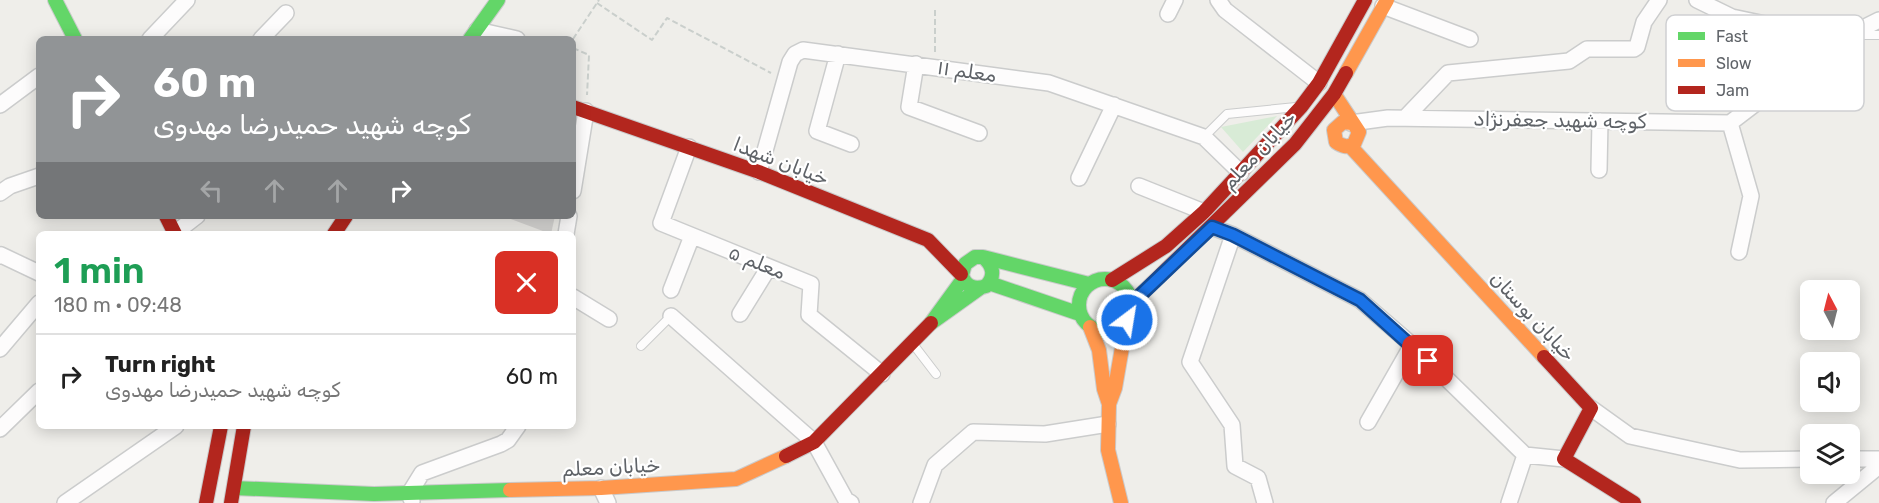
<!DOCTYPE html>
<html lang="en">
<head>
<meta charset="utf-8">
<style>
	:root { --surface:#fff; --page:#f2f2f2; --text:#222; --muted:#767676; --line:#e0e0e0 }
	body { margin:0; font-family:Rubik,"Noto Sans Arabic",sans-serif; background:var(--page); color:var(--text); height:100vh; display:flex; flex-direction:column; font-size:22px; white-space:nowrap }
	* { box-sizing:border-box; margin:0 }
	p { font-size:20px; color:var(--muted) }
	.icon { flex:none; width:33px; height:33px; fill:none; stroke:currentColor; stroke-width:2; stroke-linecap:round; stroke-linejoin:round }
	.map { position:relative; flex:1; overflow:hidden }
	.sheet { position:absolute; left:36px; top:231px; width:540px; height:198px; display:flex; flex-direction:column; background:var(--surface); border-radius:9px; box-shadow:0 3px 15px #0003 }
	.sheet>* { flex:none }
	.hud { position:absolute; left:36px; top:36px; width:540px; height:183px; border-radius:9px; box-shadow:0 3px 15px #0003; background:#919496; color:#fff; overflow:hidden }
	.needle { width:39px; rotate:353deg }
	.tools { position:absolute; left:1800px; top:280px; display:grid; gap:12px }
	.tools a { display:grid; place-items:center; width:60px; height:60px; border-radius:9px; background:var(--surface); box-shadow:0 3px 15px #0003; font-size:30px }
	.pin { position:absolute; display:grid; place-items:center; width:51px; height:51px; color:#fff; margin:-26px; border-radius:12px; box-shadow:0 3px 9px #0006 }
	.me { position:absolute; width:66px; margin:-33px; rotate:31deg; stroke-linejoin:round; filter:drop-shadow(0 0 4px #0008) }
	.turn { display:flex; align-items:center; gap:21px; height:126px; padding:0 18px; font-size:27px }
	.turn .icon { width:78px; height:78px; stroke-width:2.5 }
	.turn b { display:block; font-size:42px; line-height:51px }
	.lanes { display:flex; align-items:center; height:57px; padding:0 18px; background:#0003; justify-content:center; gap:30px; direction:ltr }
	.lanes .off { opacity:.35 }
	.round { display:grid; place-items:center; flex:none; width:63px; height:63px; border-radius:9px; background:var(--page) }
	.head { display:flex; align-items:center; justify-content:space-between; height:102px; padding:0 18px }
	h1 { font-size:36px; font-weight:600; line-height:45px; color:#1e9e55 }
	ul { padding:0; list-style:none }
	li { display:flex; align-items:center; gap:18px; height:84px; padding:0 18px; border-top:2px solid var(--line) }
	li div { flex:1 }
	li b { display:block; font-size:22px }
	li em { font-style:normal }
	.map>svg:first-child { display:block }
	.green { fill:#d8ebd6 }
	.building { fill:#d6d5d3 }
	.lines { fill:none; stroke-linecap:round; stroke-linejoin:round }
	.lane-casing { stroke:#cbcccc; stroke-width:10 }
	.street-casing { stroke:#cbcccc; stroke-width:18 }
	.fast-casing { stroke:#cacacb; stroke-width:16 }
	.slow-casing { stroke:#cacacb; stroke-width:16 }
	.jam-casing { stroke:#cacacb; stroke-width:16 }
	.path { stroke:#cacfcc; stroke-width:2; stroke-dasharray:6 3; stroke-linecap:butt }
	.lane { stroke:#fdfcfc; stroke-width:8 }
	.street { stroke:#fdfcfc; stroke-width:15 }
	.fast { stroke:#63d668; stroke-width:14 }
	.slow { stroke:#ff974d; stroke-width:14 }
	.jam { stroke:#b3261e; stroke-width:14 }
	.route-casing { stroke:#114b97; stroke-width:15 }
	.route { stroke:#1a73e8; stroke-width:10 }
	.labels { text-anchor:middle; stroke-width:4.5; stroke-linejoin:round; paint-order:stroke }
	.street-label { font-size:20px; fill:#5f6368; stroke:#fff }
	.key { fill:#fff; stroke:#cfd0d2; stroke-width:1.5 }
	.key-label { font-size:16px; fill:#5f6368 }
</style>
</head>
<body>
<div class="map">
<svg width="1879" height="503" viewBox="0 0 1879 503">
	<rect width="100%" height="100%" fill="#efeeea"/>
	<path class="green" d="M1277 116 1243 152 1221 127Z"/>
	<path class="building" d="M555 216 551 234 505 217V216Z"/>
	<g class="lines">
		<defs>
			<path id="lane" d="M1856 35H1879
				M1204 137 1227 114 1296 107
				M913 344 936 374
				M641 346 671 316"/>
			<path id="street" d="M1218 0 1225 10 1319 83
				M1697 0 1732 17 1839 40
				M1383 6 1470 39
				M1168 14 1175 0
				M477 30 517 39
				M150 39 187 0
				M261 39 286 13
				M838 54 817 131 851 144
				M916 64 909 107 979 133
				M0 105 39 76
				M1405 118 1448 73 1569 61 1587 49H1634L1637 47 1644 22 1659 0
				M1351 123 1388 118 1730 123 1839 40 1879 20
				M1730 123 1751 196 1739 252
				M689 147 661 223 811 284 809 315 882 374
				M1599 170 1600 121
				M759 172 790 62 795 54 803 50 1049 83 1204 137 1241 173
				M1079 178 1114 105
				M1139 186 1204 212
				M573 191 586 111
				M0 193 10 186 39 176
				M1212 227 1233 235 1360 300 1412 345 1525 455
				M175 233 197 216
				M566 234 569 216
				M1233 235 1190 362 1232 425 1235 466 1258 478 1265 503
				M0 256 1 255 39 273
				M671 290 692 236
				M573 297 609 319
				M740 314 769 267
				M671 316 814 442 846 500 851 503
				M0 349 39 303
				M1591 408 1630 436 1740 460 1810 459
				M1368 422 1412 345
				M0 429 39 391
				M1525 455 1564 459
				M1850 459H1879
				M601 488 608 503
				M412 501 409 494 422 473 501 444 508 440 518 426
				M65 503 176 426
				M921 503 935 465 973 432 1045 434 1108 424
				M1509 503 1525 455
				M1834 503 1879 466"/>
			<path id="fast" d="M55 0 75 39
				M470 39 498 0
				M983 257C993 265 996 276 986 286 975 290 965 287 962 275L965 264 975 257H983L1089 284
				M1079 305a26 26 0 1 1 52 0a26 26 0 1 1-52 0Z
				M963 279 931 323 980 288
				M989 283 1080 314
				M234 488 374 494 510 490"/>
			<path id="slow" d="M1346 73 1387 0
				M1334 94 1359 132 1354 144C1347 148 1342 146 1336 142L1334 130 1343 122 1351 123
				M1351 147 1544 357
				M1090 327 1099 350 1104 389 1109 404 1115 388 1127 319
				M1109 404 1108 450 1121 503
				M510 490 601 488 736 479 786 456"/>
			<path id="jam" d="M573 107 759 172 928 240 961 274
				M166 216 175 234
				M334 234 346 216
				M1112 280 1166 246 1204 212 1301 107 1319 83 1365 0
				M1131 304 1295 144 1334 94 1346 73
				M1544 357 1591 408 1564 459 1634 503
				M786 456 814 442 931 323
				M206 503 221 426
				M231 503 244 426"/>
		</defs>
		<use href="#lane" class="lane-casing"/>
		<use href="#street" class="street-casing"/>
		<use href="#fast" class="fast-casing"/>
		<use href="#slow" class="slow-casing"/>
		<use href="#jam" class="jam-casing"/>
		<path class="path" d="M597 3 652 40 667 18 771 73
			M573 39 599 0
			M573 48 589 55 587 95
			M935 52V9"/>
		<use href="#lane" class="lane"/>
		<use href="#street" class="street"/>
		<use href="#fast" class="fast"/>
		<use href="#slow" class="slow"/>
		<use href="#jam" class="jam"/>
	</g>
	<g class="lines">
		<defs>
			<path id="route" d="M1127 320 1131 304 1212 227 1233 235 1360 300 1428 361"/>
		</defs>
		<use href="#route" class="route-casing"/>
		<use href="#route" class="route"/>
	</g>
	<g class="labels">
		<g class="street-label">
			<text transform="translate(967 71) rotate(8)" y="7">معلم ۱۱</text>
			<text transform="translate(1560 120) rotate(1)" y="7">کوچه شهید جعفرنژاد</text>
			<text transform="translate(1259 150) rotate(-47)" y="7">خیابان معلم</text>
			<text transform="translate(781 161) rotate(21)" y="7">خیابان شهدا</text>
			<text transform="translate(757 262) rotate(22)" y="7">معلم ۵</text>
			<text transform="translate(1533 316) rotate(47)" y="7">خیابان بوستان</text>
			<text transform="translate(611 467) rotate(-3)" y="7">خیابان معلم</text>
		</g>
	</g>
	<rect x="1666" y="15" width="198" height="96" rx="9" class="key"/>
	<rect x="1678" y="32" width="27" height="8" fill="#63d668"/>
	<rect x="1678" y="59" width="27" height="8" fill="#ff974d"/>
	<rect x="1678" y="86" width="27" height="8" fill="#b3261e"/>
	<g class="key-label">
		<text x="1716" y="42">Fast</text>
		<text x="1716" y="69">Slow</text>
		<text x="1716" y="96">Jam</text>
	</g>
</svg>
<div class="tools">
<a><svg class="needle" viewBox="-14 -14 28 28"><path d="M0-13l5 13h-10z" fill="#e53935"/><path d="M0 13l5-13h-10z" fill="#767676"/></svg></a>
<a><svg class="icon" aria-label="sound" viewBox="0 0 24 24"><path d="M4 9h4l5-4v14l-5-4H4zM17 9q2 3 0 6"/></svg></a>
<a><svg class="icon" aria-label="layers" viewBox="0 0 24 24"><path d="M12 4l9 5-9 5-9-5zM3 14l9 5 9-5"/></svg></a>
</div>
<div class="pin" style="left:1428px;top:361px;background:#d93025"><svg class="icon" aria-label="arrive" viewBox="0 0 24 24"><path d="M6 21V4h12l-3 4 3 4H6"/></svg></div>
<svg class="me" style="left:1127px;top:320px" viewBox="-20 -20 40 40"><circle r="17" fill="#1a73e8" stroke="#fff" stroke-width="3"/><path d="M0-11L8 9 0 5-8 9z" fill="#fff"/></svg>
<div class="hud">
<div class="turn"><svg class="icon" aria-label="right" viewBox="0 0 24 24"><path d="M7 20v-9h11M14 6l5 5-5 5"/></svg><div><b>60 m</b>کوچه شهید حمیدرضا مهدوی</div></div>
<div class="lanes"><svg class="icon off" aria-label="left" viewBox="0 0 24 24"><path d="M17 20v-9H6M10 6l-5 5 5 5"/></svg><svg class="icon off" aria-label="ahead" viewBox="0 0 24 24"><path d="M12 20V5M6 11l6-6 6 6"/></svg><svg class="icon off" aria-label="ahead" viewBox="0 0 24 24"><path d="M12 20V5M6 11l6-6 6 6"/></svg><svg class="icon" aria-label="right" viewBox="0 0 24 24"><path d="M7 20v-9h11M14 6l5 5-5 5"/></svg></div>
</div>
<section class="sheet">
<div class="head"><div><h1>1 min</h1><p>180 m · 09:48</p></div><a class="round" style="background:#d93025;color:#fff"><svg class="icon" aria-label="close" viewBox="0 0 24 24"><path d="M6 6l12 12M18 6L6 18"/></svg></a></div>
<ul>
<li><svg class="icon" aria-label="right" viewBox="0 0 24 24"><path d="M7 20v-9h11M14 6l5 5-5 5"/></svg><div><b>Turn right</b><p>کوچه شهید حمیدرضا مهدوی</p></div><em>60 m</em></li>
</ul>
</section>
</div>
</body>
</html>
